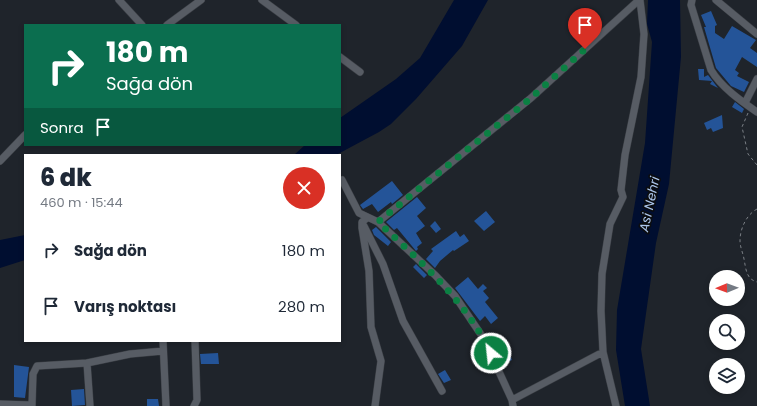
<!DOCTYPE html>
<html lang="tr">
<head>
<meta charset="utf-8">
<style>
	:root { --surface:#fff; --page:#f6f6f7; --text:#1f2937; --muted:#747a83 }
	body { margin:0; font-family:Poppins,sans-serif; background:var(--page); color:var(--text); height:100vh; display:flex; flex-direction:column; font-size:15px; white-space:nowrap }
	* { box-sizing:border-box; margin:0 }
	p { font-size:13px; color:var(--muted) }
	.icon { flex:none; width:22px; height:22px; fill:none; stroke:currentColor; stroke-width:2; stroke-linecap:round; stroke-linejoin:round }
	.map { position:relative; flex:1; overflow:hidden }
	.side { position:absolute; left:24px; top:154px; width:317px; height:188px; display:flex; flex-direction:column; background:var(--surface); border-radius:0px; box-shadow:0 2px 6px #0003 }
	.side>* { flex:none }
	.top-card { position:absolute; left:24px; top:24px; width:317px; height:122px; border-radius:0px; box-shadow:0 2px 6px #0003; background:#0b6e4f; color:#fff; overflow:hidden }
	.needle { width:26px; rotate:269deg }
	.buttons { position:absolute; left:709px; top:270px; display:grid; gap:8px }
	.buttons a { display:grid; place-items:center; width:36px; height:36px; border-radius:50%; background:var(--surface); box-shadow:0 2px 6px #0003; font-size:20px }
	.pin { position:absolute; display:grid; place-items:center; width:34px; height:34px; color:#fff; margin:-41px -17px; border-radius:50% 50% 50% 0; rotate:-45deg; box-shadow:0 0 4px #0007 }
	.pin .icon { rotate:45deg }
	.me { position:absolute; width:44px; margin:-22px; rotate:332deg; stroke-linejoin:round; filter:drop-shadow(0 0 3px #0008) }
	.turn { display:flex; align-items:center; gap:14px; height:84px; padding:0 16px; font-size:18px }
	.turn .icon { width:52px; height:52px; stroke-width:2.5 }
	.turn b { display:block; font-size:28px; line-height:34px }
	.then { display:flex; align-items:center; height:38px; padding:0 16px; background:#0003; gap:8px; font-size:15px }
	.round { display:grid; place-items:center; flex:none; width:42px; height:42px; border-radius:21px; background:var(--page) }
	.summary { display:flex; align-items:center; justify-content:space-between; height:68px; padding:0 16px }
	h1 { font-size:24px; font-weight:800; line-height:30px }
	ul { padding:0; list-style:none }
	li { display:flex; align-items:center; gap:12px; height:56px; padding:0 16px }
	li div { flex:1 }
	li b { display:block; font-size:15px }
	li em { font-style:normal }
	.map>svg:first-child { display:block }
	.water { fill:#000e30 }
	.building { fill:#245498 }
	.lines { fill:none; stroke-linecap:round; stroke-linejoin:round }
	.minor-casing { stroke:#3a3e44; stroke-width:8 }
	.path { stroke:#7b8086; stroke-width:1; stroke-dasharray:3 3; stroke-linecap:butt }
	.minor { stroke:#575c64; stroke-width:7 }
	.route { stroke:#0b8043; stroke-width:7; stroke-dasharray:0 12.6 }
	.labels { text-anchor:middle; stroke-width:3.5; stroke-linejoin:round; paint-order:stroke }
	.water-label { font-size:13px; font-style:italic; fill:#acc6ec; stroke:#0b0d10 }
</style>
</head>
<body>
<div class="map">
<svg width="757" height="406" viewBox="0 0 757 406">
	<rect width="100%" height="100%" fill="#1f242b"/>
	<path class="water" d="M454 0H488L462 46 416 99 391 124 379 132 336 155H294L305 145H340V118L396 79 420 58Z
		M648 0H680L681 57 669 184 656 243 641 349 650 406H625L616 350 617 310 645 143 652 42 647 24Z
		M25 235V260L0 268V240Z"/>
	<path class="building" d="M711 11 717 25 715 26V33L724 39 732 26 756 40 750 48 757 53V67L742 57 735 70 739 73 737 76 749 82 744 92 731 86 716 68 704 27H706L701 15Z
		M698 69H704V77L708 75 718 88 710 84 712 81 699 80Z
		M735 102 744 109 742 113 732 107Z
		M722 115 723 128 713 132 711 128 707 130 704 123Z
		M392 181 403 195 392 204 391 202 378 212 372 204 363 209 360 205Z
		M417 197 426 208 417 216 425 226 416 233 422 243 417 247 418 249 416 251 397 228 394 230 386 222Z
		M486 211 495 222 484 231 474 221Z
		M435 221 441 229 436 233 430 226Z
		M376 227 391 242 388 246 374 235 372 230Z
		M456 231 460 237 464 234 469 241 454 251 453 250 440 261 435 268 426 259 433 251 431 249Z
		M416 264 427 275 424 278 413 267Z
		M468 277 478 289 483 284 487 288 483 291 489 298 485 302 498 318 491 324 485 316 480 321 455 288Z
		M499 342 503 350 508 349 512 360 501 365 492 345Z
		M218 353 219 364H201L200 354Z
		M14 365 29 367 25 398 14 397Z
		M445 370 451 380 444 383 438 374Z
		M84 389 85 405 72 406 71 390Z
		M147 399H158L159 406H147Z"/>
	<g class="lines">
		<defs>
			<path id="minor" d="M119 0 142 25
				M262 0 296 25
				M692 0 691 5 711 70C721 87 741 101 757 112
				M716 0 757 34
				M167 25 201 0
				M340 57 360 72
				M745 103 757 79
				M0 161 25 135
				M342 180 359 213 378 222 435 275 455 296 484 339 512 400 513 406
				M367 218 362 222V228L369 271 371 327 381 361 375 406
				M378 222 531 98 639 0
				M364 226 383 264 403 321 442 391
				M163 341 166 406
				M603 352 616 406
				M512 400 603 352 601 311 602 274 610 224 623 197 621 190 625 155 641 77 644 34 640 0
				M0 404 32 405 33 374 37 366 87 363
				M90 406 87 363 130 354 163 351
				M194 406 197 400 195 341"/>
		</defs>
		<use href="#minor" class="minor-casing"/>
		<path class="path" d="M748 113 742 127 748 154 757 165
			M757 209C746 215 740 229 740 241 740 247 743 253 744 259 746 269 746 279 757 282"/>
		<use href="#minor" class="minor"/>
	</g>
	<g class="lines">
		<path class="route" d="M491 353C465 300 421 262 378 222L531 98 585 49"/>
	</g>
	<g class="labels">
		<g class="water-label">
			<text transform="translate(649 204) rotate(-78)" y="5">Asi Nehri</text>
		</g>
	</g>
</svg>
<div class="buttons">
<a><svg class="needle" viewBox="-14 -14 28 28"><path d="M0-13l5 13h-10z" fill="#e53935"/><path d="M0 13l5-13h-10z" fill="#747a83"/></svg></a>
<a><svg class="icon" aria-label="search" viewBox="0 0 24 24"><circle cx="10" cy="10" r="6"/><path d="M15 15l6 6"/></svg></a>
<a><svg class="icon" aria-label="layers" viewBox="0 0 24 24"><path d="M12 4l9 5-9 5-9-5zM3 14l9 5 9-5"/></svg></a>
</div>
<div class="pin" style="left:585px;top:49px;background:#d93025"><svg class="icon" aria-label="arrive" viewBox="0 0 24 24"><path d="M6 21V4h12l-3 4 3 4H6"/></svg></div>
<svg class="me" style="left:491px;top:353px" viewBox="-20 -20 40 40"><circle r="17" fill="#0b8043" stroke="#fff" stroke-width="3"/><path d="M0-11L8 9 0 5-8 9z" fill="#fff"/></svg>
<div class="top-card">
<div class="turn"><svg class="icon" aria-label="right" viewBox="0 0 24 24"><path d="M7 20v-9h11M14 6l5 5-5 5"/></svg><div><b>180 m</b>Sağa dön</div></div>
<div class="then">Sonra<svg class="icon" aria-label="arrive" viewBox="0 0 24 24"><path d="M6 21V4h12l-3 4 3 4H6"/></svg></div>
</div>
<section class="side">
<div class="summary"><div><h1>6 dk</h1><p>460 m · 15:44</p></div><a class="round" style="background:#d93025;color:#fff"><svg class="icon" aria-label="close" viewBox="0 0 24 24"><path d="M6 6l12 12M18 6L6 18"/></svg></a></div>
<ul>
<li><svg class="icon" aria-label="right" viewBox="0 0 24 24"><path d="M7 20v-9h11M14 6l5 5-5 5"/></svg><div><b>Sağa dön</b></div><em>180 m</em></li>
<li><svg class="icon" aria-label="arrive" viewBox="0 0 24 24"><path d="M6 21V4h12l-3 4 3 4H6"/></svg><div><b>Varış noktası</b></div><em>280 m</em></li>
</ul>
</section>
</div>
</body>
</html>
